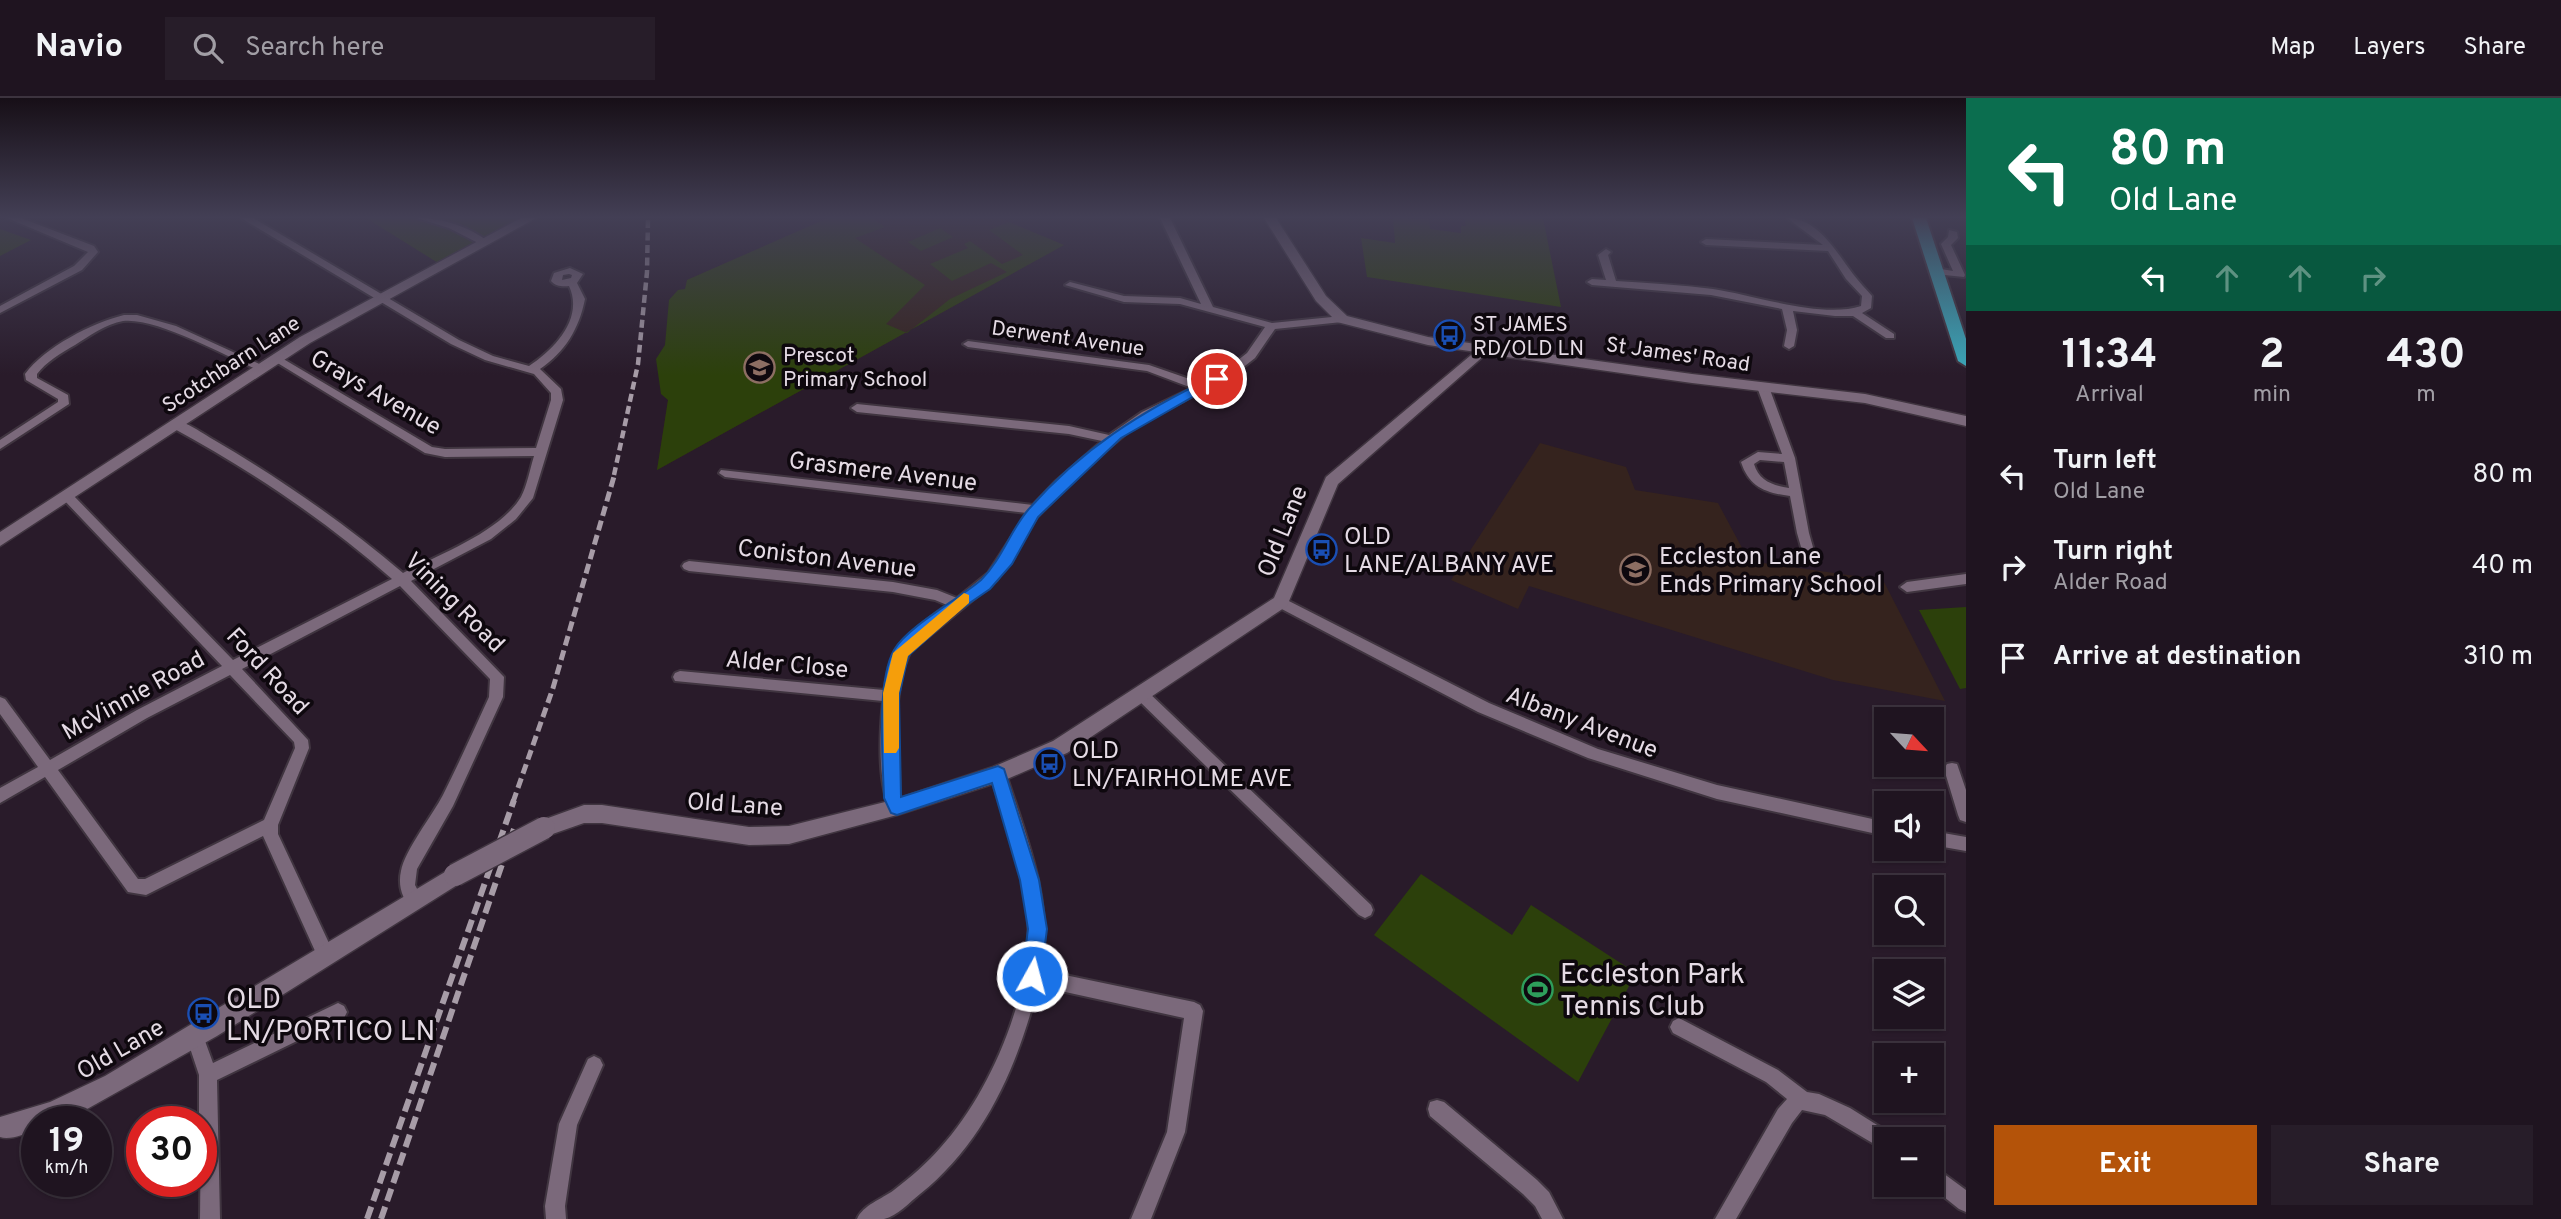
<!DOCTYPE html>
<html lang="en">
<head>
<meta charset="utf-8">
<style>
	:root { --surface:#1f1420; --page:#271d29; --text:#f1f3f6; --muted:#a19ea5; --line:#3c333e; --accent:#b45309 }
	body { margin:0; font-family:Overpass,sans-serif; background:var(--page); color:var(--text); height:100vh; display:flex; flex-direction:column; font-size:26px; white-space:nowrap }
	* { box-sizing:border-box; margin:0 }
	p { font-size:23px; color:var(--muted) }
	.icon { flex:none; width:38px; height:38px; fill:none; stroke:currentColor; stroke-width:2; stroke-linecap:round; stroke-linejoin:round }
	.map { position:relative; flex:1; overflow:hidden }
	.panel { display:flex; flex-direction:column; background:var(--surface); width:595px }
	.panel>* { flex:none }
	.top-card { background:#0b6e4f; color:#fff; overflow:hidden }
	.needle { width:46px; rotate:116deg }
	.controls { position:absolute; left:1874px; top:609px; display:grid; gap:14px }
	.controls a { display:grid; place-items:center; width:70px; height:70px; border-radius:0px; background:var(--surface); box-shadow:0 2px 5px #0004,0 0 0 2px var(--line); font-size:35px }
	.speed { position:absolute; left:21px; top:1008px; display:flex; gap:14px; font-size:35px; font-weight:700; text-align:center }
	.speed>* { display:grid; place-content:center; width:91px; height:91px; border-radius:50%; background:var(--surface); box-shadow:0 2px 5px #0004,0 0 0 2px var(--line); line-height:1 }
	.speed small { font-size:18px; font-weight:400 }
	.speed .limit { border:10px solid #d22; background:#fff; color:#111 }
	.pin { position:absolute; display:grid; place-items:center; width:60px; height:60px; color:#fff; margin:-30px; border:4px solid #fff; border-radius:50%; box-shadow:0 2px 7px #0007 }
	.me { position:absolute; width:77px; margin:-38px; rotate:7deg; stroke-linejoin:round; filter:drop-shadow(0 0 5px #0008) }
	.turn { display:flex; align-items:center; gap:24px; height:147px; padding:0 28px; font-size:32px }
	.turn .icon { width:91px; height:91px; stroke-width:2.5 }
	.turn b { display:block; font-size:49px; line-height:60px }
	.lanes { display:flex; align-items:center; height:66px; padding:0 28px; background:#0003; justify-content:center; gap:35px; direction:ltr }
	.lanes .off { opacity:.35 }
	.eta { display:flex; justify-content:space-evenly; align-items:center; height:119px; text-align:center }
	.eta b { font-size:42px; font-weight:700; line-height:49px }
	.action { display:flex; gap:14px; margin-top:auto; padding:14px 28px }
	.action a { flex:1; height:80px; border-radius:0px; background:var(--accent); color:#fff; font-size:28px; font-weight:700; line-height:80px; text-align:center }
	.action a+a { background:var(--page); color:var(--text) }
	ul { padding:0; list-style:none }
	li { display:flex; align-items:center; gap:21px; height:91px; padding:0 28px }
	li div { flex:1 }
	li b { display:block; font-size:26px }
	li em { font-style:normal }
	header { display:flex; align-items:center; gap:42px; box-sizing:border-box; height:98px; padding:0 35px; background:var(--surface); border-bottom:2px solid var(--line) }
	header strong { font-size:33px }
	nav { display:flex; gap:38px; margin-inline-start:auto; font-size:24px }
	.search { width:490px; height:63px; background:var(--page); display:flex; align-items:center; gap:18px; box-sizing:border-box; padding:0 24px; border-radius:0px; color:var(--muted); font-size:26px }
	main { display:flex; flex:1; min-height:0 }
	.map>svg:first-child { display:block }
	.education { fill:#35231e }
	.green { fill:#2c400b }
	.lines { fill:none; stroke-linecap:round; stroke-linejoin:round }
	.minor-casing { stroke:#403540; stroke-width:4 }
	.tertiary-casing { stroke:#403540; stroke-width:3 }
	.secondary-casing { stroke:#403540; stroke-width:3 }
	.trunk-casing { stroke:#403540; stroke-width:4 }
	.minor { fill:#7b697b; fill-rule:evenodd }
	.tertiary { fill:#7b697b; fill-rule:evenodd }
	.secondary { fill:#7b697b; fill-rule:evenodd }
	.trunk { fill:#3aa9bb; fill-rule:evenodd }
	.rail-far2 { stroke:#a79ca7; stroke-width:4.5; stroke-dasharray:8 4.5; stroke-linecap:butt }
	.rail-far1 { stroke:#a79ca7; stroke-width:5; stroke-dasharray:10 5; stroke-linecap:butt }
	.rail { stroke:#a79ca7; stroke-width:6; stroke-dasharray:13 6; stroke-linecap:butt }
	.secondary-bridge-casing { stroke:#403540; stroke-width:25; stroke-linecap:butt }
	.secondary-bridge { stroke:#7b697b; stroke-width:22 }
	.route { fill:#1a73e8; stroke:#114b97; stroke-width:2 }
	.slow { fill:#f59e0b }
	.labels { text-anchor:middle; stroke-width:7; stroke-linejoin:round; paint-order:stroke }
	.far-poi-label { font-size:21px; fill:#e5dbe5; stroke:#0e080e; text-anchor:start }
	.far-street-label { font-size:21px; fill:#e5dbe5; stroke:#0e080e }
	.street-label { font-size:24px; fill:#e5dbe5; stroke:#0e080e }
	.poi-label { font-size:24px; fill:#e5dbe5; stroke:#0e080e; text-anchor:start }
	.near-poi-label { font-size:28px; fill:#e5dbe5; stroke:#0e080e; text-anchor:start }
</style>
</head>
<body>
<header>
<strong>Navio</strong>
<div class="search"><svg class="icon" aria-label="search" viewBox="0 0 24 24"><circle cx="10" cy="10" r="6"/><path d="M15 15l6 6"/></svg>Search here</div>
<nav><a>Map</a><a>Layers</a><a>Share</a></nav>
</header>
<main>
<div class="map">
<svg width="1966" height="1121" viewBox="0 0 1966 1121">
	<rect width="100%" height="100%" fill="#291b2a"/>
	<path class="education" d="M828 120H1000L1064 147 657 372 687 182Z
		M1540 345 1626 369 1635 392 1718 405 1749 463 1883 482 1945 603 1833 582 1529 488 1518 511 1451 482Z"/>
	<path class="green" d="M366 120H530L443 168Z
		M828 120H872L885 129 855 140 925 187 886 226 907 235 950 201 1007 174 991 165 952 183 930 166 968 150 964 146 970 143 1002 166 1023 157 989 132 1009 124 1064 147 657 372 668 302 661 296 656 261 665 247 669 202 678 192 685 191 687 182Z
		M1393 120 1429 121 1430 131 1461 135V128H1466L1464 120H1543L1561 209 1367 179 1361 140 1395 145Z
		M940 130 953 139 921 153 908 144Z
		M0 131 31 142 0 158Z
		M1966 509V590L1960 591 1919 512Z
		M1421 776 1512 837 1531 807 1636 875 1578 984 1374 837Z"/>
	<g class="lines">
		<defs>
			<path id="minor" d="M7 120H21L94 148 98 154 82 172 0 215V208L74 168 88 154Z
				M241 120H253L459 242 493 258 529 268C555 251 584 220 569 188 563 189 555 188 551 183L554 175 570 170 583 176 577 185 585 201C579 231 565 254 540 271L561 291 563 302 533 400 516 421 491 441 411 483 504 579 503 599 453 708 417 771 415 787 423 802 421 807 415 810C401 804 398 786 401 773 405 752 432 718 443 697 459 665 474 632 489 599L490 581 400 488 242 571 308 642 309 650 278 727V736L335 858 332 864 326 866 320 864 263 738 152 794 146 797 128 794 45 679 0 705V690L38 669 0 616V599L5 601 50 662 137 612 222 568 63 401 61 398 63 395H71L233 562 392 481C324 421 250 372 171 329V323C184 321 203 336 214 342 281 381 344 425 403 475 438 457 500 434 521 399 527 388 530 371 534 358L445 359 425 355 271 261 276 258 280 259 432 349 445 351 536 350 551 302V295L534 276 485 262 451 246ZM569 176 572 177 571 180 562 182 563 177ZM230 577 294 644 295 650 264 722 145 781H138L58 672 147 620Z
				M417 120C443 120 470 129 490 145L482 147 449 130Z
				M1160 120H1170L1213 209 1272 225 1342 218 1347 221 1342 224 1275 231 1255 260 1236 275 1133 330 1086 369 1037 419 997 482 910 554 902 575 897 610 900 699 905 709 902 714 897 716 892 714C877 688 880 633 883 603L675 583 673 579 675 575 680 573 884 592C894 544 910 534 947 507L935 502 893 494 689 473 684 471 682 468 684 465 689 463 893 484 937 492 957 500 988 475 1027 415 725 379 719 375 721 372 1033 407 1056 383 1102 343 1069 336 857 314 851 310 857 306 1069 328 1109 337 1142 314 1192 290 1147 273 968 249 963 246 968 243 1149 267 1201 285 1228 270 1247 255 1265 229 1180 206 1124 204 1065 187 1070 184 1124 198 1180 200 1201 206Z
				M1787 120C1818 120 1837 155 1853 176 1859 184 1866 191 1872 198L1871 210 1862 215 1894 236V240H1886L1853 218H1835L1793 213 1797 232 1794 248 1789 251 1784 248 1787 232 1782 211 1711 197 1592 187 1587 184 1592 181 1606 182 1598 157 1606 151 1611 154 1608 157 1616 183C1648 185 1681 187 1713 191 1754 197 1822 221 1861 208L1862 198 1846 181 1828 153 1706 147 1701 144 1706 141 1823 147Z
				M1949 132 1957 134 1958 140 1951 147 1965 177 1964 179 1935 176 1930 173 1935 170 1953 173 1941 146 1948 139Z
				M124 217H137L176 228 268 270 266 272H258C226 258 156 219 123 223 106 226 89 238 75 247 61 255 46 264 37 276V280L68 297 69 306 0 351V342L58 304V301L26 282 25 276C45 249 92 225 124 217Z
				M1763 285 1769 289 1795 360 1809 435 1816 460 1810 465 1805 463 1797 435 1790 398C1766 395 1749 389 1741 364L1758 354 1782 356 1757 289ZM1760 362 1784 364 1789 390C1772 387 1759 383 1754 366Z
				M1966 476V486L1907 494 1900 489 1907 484Z
				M1281 499 1489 605 1598 651 1717 687 1886 724V738L1717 701 1588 660 1478 614 1276 508 1274 504 1276 500Z
				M1141 590 1146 592 1371 807 1373 812 1371 817 1365 820 1359 817 1136 600 1134 596 1136 592Z
				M1952 665 1957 666 1966 692V724L1960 722 1958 717 1944 671 1947 666Z
				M998 670 1003 671 1006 676C1026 739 1054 804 1041 872L1194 904 1200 907 1203 913 1185 1034 1151 1121H1131L1167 1034 1184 920 1038 888C1018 967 985 1044 920 1096 910 1104 897 1118 884 1121 876 1121 865 1121 857 1121 863 1107 882 1101 894 1092 911 1079 927 1065 941 1049 992 993 1037 886 1027 809 1021 764 1004 720 990 676L993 671Z
				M1932 733 1966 739V753L1932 747Z
				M338 905 344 908 347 914 344 920 217 982 220 1121H200L201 1024H199V977L186 938 189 932 195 929 201 932 213 965Z
				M1679 920 1778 972 1807 994 1819 996 1850 1010 1893 1037 1894 1041H1886V1053L1825 1017 1802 1012 1792 1025 1736 1121H1715L1778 1011 1787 1001 1766 984 1673 935 1670 929 1673 923Z
				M594 958 600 961 603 967 577 1027 565 1108 566 1121H546L545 1108 559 1026 588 961Z
				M1437 1002 1444 1004 1537 1082 1549 1094 1563 1121H1542L1535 1108 1523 1096 1430 1018 1428 1011 1430 1004Z
				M1932 1067 1966 1092V1114L1959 1111 1929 1087H1932Z"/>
			<path id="tertiary" d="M521 120H536L310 245 0 448V434L300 239Z
				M1264 120H1276L1326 198 1347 218 1428 239 1483 247 1490 251 1483 255 1428 247 1337 224 1316 203Z"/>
			<path id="secondary" d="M1483 247 1692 276 1865 296 1966 318V328L1865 305 1692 285 1486 256 1338 386 1287 508 1067 655 1005 682 897 717 789 746 749 747 602 725H584L544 739 537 736 534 730 537 724 584 707H602L749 729 789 728 897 701 993 669 1053 643 1274 500 1326 379Z
				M455 768 462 770 465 777 462 784 217 938 80 1015 59 1024H37V1032C26 1035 10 1043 0 1039V1019L50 1004 105 978Z"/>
			<path id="trunk" d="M1912 120H1926L1966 241V268L1958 263Z"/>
		</defs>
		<use href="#minor" class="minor-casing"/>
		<use href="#tertiary" class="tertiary-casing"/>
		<use href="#secondary" class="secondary-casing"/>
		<use href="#trunk" class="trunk-casing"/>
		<use href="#minor" class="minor"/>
		<use href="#tertiary" class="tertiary"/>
		<use href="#secondary" class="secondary"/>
		<use href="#trunk" class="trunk"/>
		<path class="rail-far2" d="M614 377 638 266 647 174 648 120"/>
		<path class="rail-far1" d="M513 704 553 590 615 375"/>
		<path class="rail" d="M367 1121 514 702
			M381 1121 514 731"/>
		<defs>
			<path id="secondary-bridge" d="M455 777 544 730"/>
		</defs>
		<use href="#secondary-bridge" class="secondary-bridge-casing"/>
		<use href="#secondary-bridge" class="secondary-bridge"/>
	</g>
	<linearGradient id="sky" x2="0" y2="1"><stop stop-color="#170f17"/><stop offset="0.43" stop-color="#433f55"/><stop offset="1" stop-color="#433f55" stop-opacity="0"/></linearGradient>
	<rect width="1966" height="277" fill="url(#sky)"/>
	<path class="route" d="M1213 279 1224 281 1121 340 1038 419 1012 466 990 491 958 513 908 558 899 598 901 699 998 668 1004 671 1039 782 1047 831 1041 878 1039 885 1032 888 1025 885 1022 878 1028 831 1020 782 992 685 897 717 891 715 884 700C883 663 876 584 894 552 908 528 959 501 981 482 1002 461 1010 433 1028 412 1081 351 1142 313 1213 279Z"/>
	<path class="slow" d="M964 495 969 497V505L908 558 899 595V650L896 655H884L883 595 893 555Z"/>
	<defs>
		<symbol id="bus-ring" viewBox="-11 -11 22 22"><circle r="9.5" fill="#0e080e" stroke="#1a4fb4" stroke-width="1.5"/><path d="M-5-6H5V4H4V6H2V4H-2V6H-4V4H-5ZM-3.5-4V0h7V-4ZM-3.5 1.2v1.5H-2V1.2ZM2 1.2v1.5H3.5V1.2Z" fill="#1a4fb4"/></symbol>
		<symbol id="school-ring" viewBox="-11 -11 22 22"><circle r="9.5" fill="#0e080e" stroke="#8d6e63" stroke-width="1.5"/><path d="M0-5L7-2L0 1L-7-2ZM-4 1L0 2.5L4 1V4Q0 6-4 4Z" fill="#8d6e63"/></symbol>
		<symbol id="stadium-ring" viewBox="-11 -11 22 22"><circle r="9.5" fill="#0e080e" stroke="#2e9e5b" stroke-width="1.5"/><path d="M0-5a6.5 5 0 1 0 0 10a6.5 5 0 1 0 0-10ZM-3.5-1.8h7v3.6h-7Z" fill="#2e9e5b"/></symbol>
	</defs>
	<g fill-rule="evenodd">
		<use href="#bus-ring" x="1432" y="220" width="35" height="35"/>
		<use href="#school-ring" x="742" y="252" width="35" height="35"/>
		<use href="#bus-ring" x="1304" y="434" width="35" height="35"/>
		<use href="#school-ring" x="1618" y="454" width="35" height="35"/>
		<use href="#bus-ring" x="1032" y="648" width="35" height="35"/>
		<use href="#stadium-ring" x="1520" y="874" width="35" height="35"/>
		<use href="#bus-ring" x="186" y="898" width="35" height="35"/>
	</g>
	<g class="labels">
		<g class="far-poi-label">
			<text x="1473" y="233">ST JAMES<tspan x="1473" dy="24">RD/OLD LN</tspan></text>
			<text x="783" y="264">Prescot<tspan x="783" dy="24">Primary School</tspan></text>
		</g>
		<g class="far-street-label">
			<text transform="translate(1068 240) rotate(8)" y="7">Derwent Avenue</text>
			<text transform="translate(1678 256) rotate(8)" y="7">St James' Road</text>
			<text transform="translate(231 266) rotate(-33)" y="7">Scotchbarn Lane</text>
		</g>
		<g class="street-label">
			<text transform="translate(376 294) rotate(30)" y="8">Grays Avenue</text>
			<text transform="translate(883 373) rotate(7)" y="8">Grasmere Avenue</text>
			<text transform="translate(1282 433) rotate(-68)" y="8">Old Lane</text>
			<text transform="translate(827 460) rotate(7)" y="8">Coniston Avenue</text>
			<text transform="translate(455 504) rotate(45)" y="8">Vining Road</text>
			<text transform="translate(787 566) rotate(5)" y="8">Alder Close</text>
			<text transform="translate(268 573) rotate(47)" y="8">Ford Road</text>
			<text transform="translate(133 597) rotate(-29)" y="8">McVinnie Road</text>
			<text transform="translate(1582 624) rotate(21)" y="8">Albany Avenue</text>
			<text transform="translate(735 706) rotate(4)" y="8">Old Lane</text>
			<text transform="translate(120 951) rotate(-30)" y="8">Old Lane</text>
		</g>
		<g class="poi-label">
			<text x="1344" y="446">OLD<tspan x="1344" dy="28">LANE/ALBANY AVE</tspan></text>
			<text x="1659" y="466">Eccleston Lane<tspan x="1659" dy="28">Ends Primary School</tspan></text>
			<text x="1072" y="660">OLD<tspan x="1072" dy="28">LN/FAIRHOLME AVE</tspan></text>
		</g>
		<g class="near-poi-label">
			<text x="1560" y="885">Eccleston Park<tspan x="1560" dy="32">Tennis Club</tspan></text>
			<text x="226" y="910">OLD<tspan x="226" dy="32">LN/PORTICO LN</tspan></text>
		</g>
	</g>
</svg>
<div class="controls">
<a><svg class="needle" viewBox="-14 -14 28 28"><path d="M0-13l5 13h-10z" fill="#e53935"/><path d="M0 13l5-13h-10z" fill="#a19ea5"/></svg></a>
<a><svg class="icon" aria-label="sound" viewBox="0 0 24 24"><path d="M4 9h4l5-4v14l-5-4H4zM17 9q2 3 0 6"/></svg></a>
<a><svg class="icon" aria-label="search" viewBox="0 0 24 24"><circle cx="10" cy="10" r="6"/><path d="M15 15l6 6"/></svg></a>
<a><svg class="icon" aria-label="layers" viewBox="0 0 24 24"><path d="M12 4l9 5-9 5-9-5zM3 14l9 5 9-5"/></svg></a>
<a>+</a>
<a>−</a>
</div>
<div class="speed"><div>19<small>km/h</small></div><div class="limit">30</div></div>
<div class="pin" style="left:1217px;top:281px;background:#d93025"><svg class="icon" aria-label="arrive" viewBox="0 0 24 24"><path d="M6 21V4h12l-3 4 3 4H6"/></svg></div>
<svg class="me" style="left:1032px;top:878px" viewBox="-20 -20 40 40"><circle r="17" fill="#1a73e8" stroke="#fff" stroke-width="3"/><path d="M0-11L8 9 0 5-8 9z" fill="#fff"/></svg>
</div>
<section class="panel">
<div class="top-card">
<div class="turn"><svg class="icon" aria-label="left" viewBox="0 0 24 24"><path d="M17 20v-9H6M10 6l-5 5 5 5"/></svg><div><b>80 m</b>Old Lane</div></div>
<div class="lanes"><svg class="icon" aria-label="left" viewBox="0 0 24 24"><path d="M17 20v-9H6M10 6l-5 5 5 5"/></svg><svg class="icon off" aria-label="ahead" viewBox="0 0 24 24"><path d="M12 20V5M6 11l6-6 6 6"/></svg><svg class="icon off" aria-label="ahead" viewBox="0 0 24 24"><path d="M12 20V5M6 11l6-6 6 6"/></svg><svg class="icon off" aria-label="right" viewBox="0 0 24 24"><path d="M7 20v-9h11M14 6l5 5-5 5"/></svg></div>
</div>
<div class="eta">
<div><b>11:34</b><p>Arrival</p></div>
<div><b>2</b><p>min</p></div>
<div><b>430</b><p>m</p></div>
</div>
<ul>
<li><svg class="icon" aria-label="left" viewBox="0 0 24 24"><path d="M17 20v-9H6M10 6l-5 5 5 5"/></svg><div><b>Turn left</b><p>Old Lane</p></div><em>80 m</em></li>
<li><svg class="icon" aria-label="right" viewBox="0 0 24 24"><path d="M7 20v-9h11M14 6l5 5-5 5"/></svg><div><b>Turn right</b><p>Alder Road</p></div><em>40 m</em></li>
<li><svg class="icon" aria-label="arrive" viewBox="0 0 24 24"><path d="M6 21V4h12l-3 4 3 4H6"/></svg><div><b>Arrive at destination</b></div><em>310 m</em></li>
</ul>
<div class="action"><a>Exit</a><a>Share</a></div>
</section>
</main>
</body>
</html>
